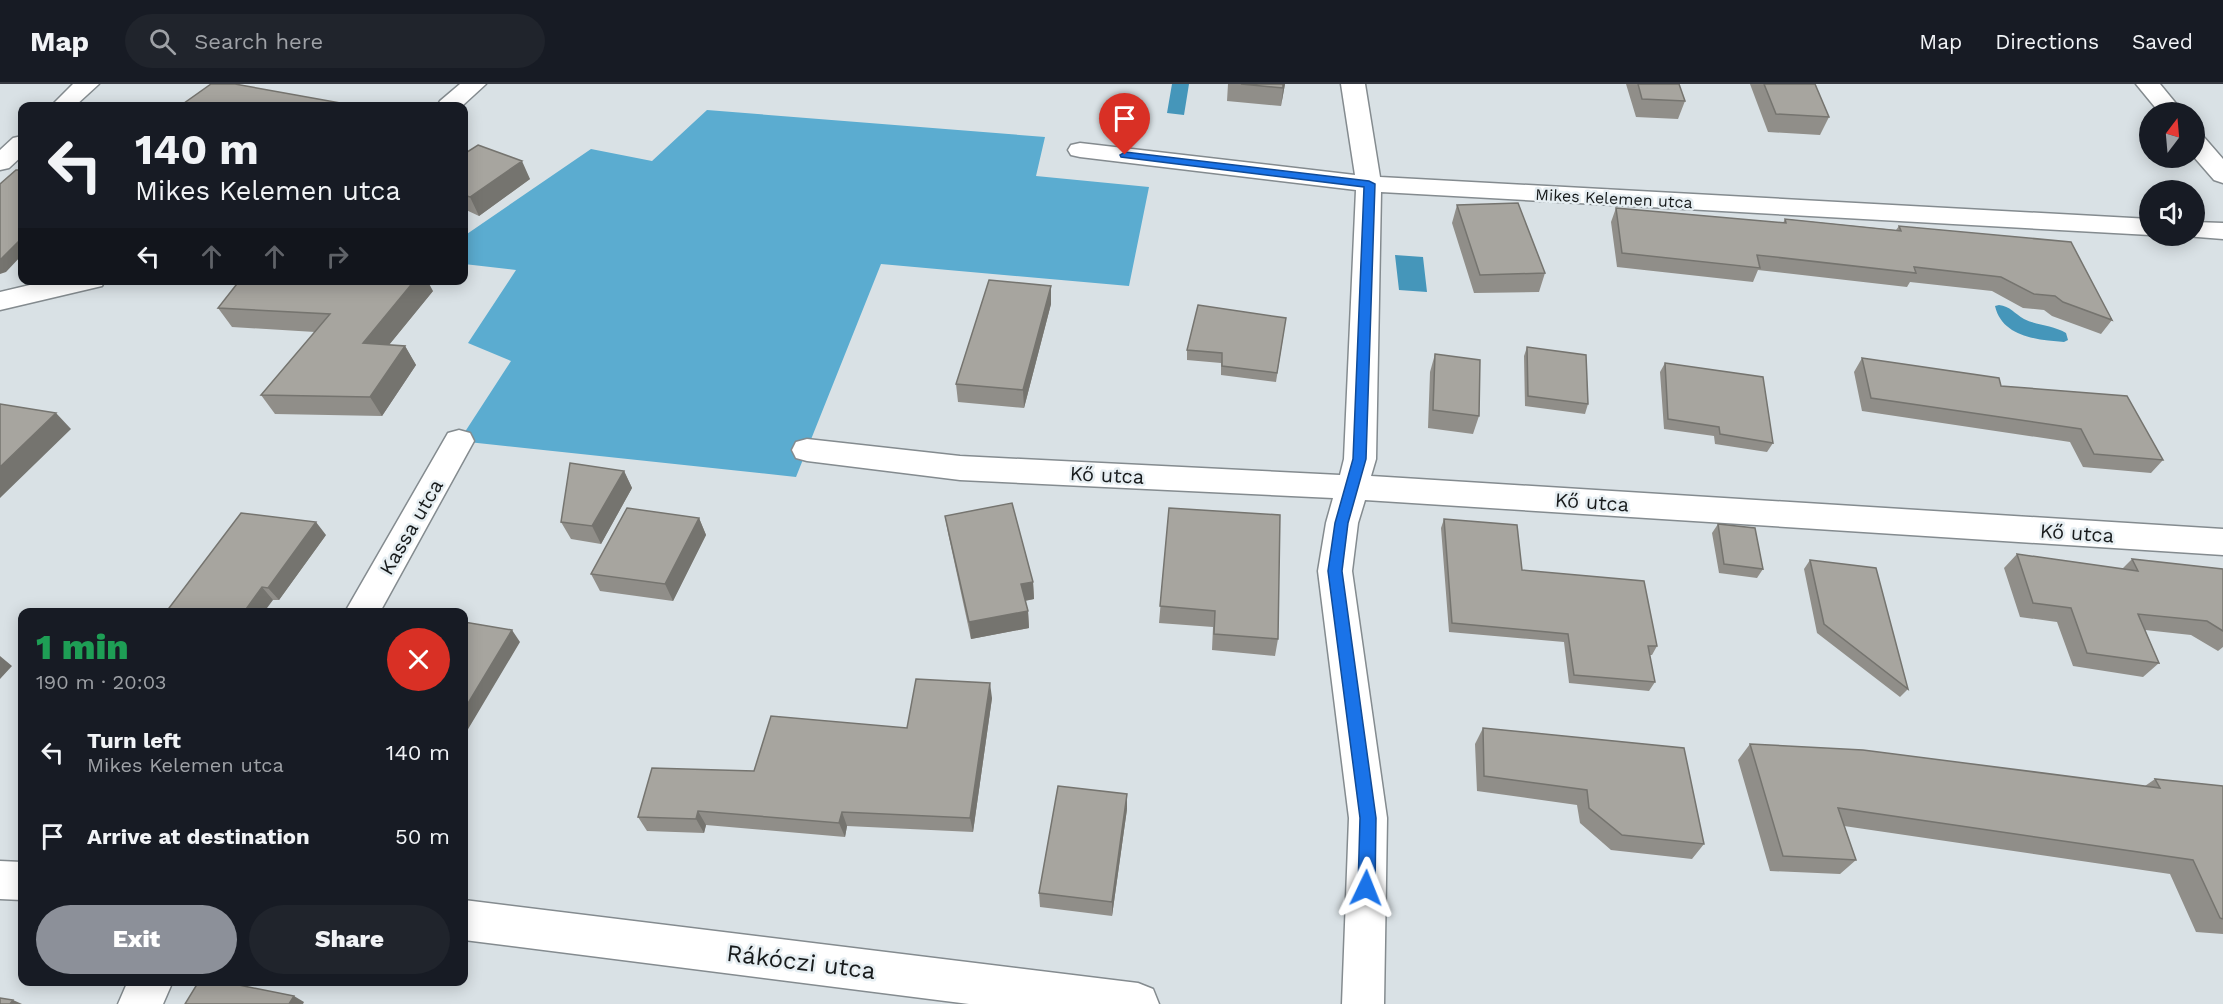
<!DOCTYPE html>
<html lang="en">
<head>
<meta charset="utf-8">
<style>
	:root { --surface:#171b24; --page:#20242c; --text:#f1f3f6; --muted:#9ea1a6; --line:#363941; --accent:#8c9099 }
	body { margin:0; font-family:"Work Sans",sans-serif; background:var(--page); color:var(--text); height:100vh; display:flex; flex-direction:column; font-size:22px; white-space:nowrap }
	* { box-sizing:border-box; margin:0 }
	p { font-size:20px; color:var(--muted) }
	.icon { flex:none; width:33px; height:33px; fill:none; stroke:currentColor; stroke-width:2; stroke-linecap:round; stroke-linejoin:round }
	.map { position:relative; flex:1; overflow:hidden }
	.side { position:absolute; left:18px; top:524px; width:450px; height:378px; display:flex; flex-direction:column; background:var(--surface); border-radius:12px; box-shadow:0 3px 15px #0003 }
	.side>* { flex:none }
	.top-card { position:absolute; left:18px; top:18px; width:450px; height:183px; border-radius:12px; box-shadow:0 3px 15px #0003; background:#171b24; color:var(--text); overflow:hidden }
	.needle { width:39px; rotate:16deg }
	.tools { position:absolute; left:2139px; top:18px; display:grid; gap:12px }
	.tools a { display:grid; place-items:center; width:66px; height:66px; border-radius:50%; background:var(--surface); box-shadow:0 3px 15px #0003; font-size:30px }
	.pin { position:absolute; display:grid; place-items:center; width:51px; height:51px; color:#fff; margin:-62px -26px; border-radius:50% 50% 50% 0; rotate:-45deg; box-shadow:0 0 6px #0007 }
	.pin .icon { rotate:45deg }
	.me { position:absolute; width:66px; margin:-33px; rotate:2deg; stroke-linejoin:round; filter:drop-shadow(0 0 4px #0008) }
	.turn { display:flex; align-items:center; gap:21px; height:126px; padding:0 18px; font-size:27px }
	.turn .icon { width:78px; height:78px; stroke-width:2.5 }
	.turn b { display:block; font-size:42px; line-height:51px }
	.lanes { display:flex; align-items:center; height:57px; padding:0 18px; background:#0003; justify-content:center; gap:30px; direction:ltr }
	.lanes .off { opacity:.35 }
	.round { display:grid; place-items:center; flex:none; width:63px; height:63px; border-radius:32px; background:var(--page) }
	.headline { display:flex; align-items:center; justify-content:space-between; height:102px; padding:0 18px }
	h1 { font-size:36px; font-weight:800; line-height:45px; color:#1e9e55 }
	.primary-button { display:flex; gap:12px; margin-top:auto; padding:12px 18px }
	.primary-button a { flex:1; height:69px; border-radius:36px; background:var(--accent); color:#fff; font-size:24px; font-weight:800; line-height:69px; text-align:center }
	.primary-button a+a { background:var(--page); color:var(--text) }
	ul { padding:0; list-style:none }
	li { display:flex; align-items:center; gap:18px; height:84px; padding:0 18px }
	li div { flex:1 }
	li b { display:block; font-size:22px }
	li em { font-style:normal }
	header { display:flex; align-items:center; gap:36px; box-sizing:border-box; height:84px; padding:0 30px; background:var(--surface); border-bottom:2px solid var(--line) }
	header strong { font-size:28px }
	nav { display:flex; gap:33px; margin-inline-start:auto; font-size:21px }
	.search { width:420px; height:54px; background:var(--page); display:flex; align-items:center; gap:15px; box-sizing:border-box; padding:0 21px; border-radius:33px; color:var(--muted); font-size:22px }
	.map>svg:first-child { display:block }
	.forest { fill:#5bacd0 }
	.water { fill:#4596ba }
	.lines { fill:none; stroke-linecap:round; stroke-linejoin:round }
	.minor-casing { stroke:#848b8f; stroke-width:3 }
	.minor { fill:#fff; fill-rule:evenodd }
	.wall { fill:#908e89 }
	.shaded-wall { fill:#75746f }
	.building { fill:#a7a59f; stroke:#75746f; stroke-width:1.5 }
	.route { fill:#1a73e8; stroke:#114b97; stroke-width:1.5 }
	.labels { text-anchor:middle; stroke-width:5; stroke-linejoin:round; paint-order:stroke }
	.far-street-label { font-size:16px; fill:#171a1b; stroke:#e6eef2 }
	.street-label { font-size:20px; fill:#171a1b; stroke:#e6eef2 }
	.near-street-label { font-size:24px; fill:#171a1b; stroke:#e6eef2 }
</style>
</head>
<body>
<header>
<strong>Map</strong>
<div class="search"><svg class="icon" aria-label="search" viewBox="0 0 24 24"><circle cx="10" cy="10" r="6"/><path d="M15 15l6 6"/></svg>Search here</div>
<nav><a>Map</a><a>Directions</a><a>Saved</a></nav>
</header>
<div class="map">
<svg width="2223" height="920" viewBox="0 0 2223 920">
	<rect width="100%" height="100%" fill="#d9e1e5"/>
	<path class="forest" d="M707 26 1045 53 1036 92 1149 103 1129 202 881 180 796 393 459 357 511 277 468 259 516 186 464 180V152L591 65 652 77Z"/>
	<path class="water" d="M1172 0H1189L1184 31 1167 29Z
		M1395 171 1423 173 1427 208 1399 206Z
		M1999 221C2010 222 2015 230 2024 235 2038 242 2053 241 2066 249L2068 256 2064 258C2038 256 2002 253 1995 222Z"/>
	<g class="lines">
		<defs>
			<path id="minor" d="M73 0H99L75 22H51Z
				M460 0H486L462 22H437L440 17Z
				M1341 0H1365L1380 93 2150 135V151L1381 108 1376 375 1371 392 2223 445V471L1365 416 1358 439 1352 487 1387 734 1384 920H1342L1349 734 1318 487 1326 439 1333 414 960 396 807 377 796 374 792 366 796 358 807 355 960 372 1340 391 1344 375 1356 106 1080 73 1071 71 1068 66 1071 61 1080 59 1355 91Z
				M2136 0H2160L2183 28H2159Z
				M2194 50 2203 52 2223 75V99L2214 96 2194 73Z
				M22 52V72L9 84 0 86V66L13 54Z
				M2194 138 2223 139V155L2185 152H2194Z
				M51 196H105L102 202 0 226V208Z
				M459 346 470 349 474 357 380 528H345L448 349Z
				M0 777 22 778V816L0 815Z
				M464 816 1138 899 1153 905 1159 920H969L464 856Z
				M128 897H173L163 920H118Z"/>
		</defs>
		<use href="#minor" class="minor-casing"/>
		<use href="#minor" class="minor"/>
	</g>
	<path class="wall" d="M1228 0H1285L1281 22 1227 17Z
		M1626 0H1679L1685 17 1678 35 1636 33Z
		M1750 0H1815L1829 33 1820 51 1768 48Z
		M464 70 530 95 479 132 464 125Z
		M1457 121 1545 189 1539 208 1474 209 1452 139Z
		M1616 124 1783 139 1785 135 1896 146 1899 142 2112 236 2101 250 2052 232 2044 226 2023 224 1992 207 1910 198 1907 203 1758 186 1753 198 1617 183 1611 138Z
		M1051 202V220L1024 324 958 318 956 300Z
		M433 207 389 261 405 262 416 281 382 332 275 330 261 311 315 248 232 243 218 224Z
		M1286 234 1276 298 1221 291V279L1187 276V266Z
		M1527 263 1588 320 1585 330 1525 322 1524 272Z
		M1435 270 1479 332 1473 350 1428 344 1430 288Z
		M1862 274 2001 302 2163 376 2151 389 2083 383 2070 358 1862 327 1854 288Z
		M1665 279 1773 359 1767 368 1715 360 1714 352 1664 345 1660 288Z
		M624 387 632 404 601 460 571 455 561 438Z
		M1169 424 1278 555 1275 572 1212 566 1213 543 1159 539Z
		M945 432 1033 498 1034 515 1025 517 1028 527 1029 544 971 555 948 449Z
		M699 434 706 451 673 517 600 507 591 490Z
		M1444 435 1522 486 1657 562 1652 571H1649L1655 598 1649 607 1569 599 1564 558 1449 548 1441 444Z
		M1718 440 1763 485 1757 494 1719 489 1712 449Z
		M326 451 279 516H273L166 528Z
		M2017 470 2122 485 2132 475 2223 485V563L2218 567 2191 551 2145 546 2159 579 2143 593 2073 582 2057 538 2020 533 2004 484Z
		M1810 476 1908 605 1900 613 1817 549 1804 485Z
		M992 614 973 748 847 742 845 753 706 741 704 749 647 747 638 733 754 687 907 644Z
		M1483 644 1704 760 1692 775 1611 766 1580 739 1577 721 1477 707 1475 660Z
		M1750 660 2145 702 2155 695 2223 702V850L2196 848 2170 790 1844 742 1856 776 1840 790 1770 787 1738 676Z
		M1127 725 1112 832 1040 823 1039 809Z"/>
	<path class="shaded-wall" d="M1283 0H1285L1281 22 1283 4Z
		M522 77 530 95 479 132 470 113Z
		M22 154V171L6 188 0 190V176Z
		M415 196H427L433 207 375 278 363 259Z
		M1051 202V220L1024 324 1023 306Z
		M405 262 416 281 382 332 370 313Z
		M56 329 71 345 0 414V383Z
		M624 387 632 404 601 460 592 442Z
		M699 434 706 451 673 517 665 500Z
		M316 438 326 451 279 516 268 504Z
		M1033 498 1034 515 1023 517 1021 500Z
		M262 503 273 516 264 528H244Z
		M1028 527 1029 544 971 555 969 538Z
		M512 546 520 558 464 652V626Z
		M0 572 12 582 0 595Z
		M990 599 992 614 973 748 970 734Z
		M1127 710V725L1112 832V818Z
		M698 727 706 741 704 749 696 735Z
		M842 728 847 742 845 753 839 739Z
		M294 912 304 918 303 920H289Z
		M13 916 22 920H10Z"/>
	<path class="building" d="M211 0H235L357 22H180Z
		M1241 0H1283V4Z
		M1638 0H1679L1685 17 1642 15Z
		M1764 0H1815L1829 33 1776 30Z
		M478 61 522 77 470 113 464 111V70Z
		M16 86H22V154L0 176V100Z
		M1518 119 1545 189 1480 191 1457 121Z
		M1616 124 1786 139 1785 135 1901 147 1899 142 2071 158 2112 236 2063 218 2055 212 2034 210 2001 193 1914 183 1916 189 1757 171 1760 184 1622 169Z
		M240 196H415L363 259 405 262 370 313 261 311 330 230 218 224Z
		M989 196 1051 202 1023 306 956 300Z
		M1198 221 1286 234 1277 289 1222 282V269L1187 266Z
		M1527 263 1586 271 1588 320 1528 312Z
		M1435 270 1480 276 1479 332 1433 326Z
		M1862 274 1999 294 2001 302 2127 312 2163 376 2094 370 2081 345 1871 314Z
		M1665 279 1763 293 1773 359 1720 350 1719 343 1668 335Z
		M0 320 56 329 0 383Z
		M570 379 624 387 592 442 561 438Z
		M1012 419 1033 498 1021 500 1028 527 969 538 945 432Z
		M627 424 699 434 665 500 591 490Z
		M1169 424 1280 431 1278 555 1214 550 1215 527 1160 522Z
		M241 429 316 438 268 504 262 503 244 528H166Z
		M1444 435 1517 441 1522 486 1644 497 1657 562H1648L1655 598 1574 591 1568 550 1452 539Z
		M1718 440 1755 444 1763 485 1724 480Z
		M2017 470 2138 487 2132 475 2223 485V547L2207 537 2138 530 2159 579 2087 569 2071 524 2033 519Z
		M1810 476 1876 484 1908 605 1824 540Z
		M464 538 512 546 464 626Z
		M916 595 990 599 970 734 842 728 839 739 698 727 696 735 638 733 652 684 754 687 771 632 907 644Z
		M1483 644 1684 664 1704 760 1622 751 1589 724 1587 706 1484 692Z
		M1750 660 1863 666 2160 704 2155 695 2223 702V835L2220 834 2193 776 1838 724 1856 776 1783 772Z
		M1058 702 1127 710 1112 818 1039 809Z
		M199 897H219L294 912 289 920H185Z
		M0 914 13 916 10 920H0Z"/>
	<path class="route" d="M1125 68 1369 97 1375 100 1366 375 1348 439 1342 487 1376 734 1375 804 1372 809 1366 812 1360 809 1358 804 1360 734 1328 487 1335 439 1353 375 1364 103 1121 73 1120 71Z"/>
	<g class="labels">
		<g class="far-street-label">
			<text transform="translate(1614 114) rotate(3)" y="6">Mikes Kelemen utca</text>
		</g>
		<g class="street-label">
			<text transform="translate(1107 391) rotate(3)" y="7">Kő utca</text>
			<text transform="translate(1592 418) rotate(4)" y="7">Kő utca</text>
			<text transform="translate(411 443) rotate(-60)" y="7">Kassa utca</text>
			<text transform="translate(2077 449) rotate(4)" y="7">Kő utca</text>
		</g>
		<g class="near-street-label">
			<text transform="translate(801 878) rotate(7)" y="8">Rákóczi utca</text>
		</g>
	</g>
</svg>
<div class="tools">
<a><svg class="needle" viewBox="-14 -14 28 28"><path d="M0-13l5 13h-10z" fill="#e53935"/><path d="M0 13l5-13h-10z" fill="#9ea1a6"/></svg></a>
<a><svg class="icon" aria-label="sound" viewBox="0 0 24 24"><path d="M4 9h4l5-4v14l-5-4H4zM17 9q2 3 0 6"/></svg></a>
</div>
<div class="pin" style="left:1125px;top:71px;background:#d93025"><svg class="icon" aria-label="arrive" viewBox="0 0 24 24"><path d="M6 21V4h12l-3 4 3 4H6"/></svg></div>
<svg class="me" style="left:1366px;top:804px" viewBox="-20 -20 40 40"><path d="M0-17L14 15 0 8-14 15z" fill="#1a73e8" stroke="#fff" stroke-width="4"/></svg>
<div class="top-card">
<div class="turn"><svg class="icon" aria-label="left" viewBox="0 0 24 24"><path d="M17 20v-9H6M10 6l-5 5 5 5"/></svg><div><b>140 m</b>Mikes Kelemen utca</div></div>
<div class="lanes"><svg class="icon" aria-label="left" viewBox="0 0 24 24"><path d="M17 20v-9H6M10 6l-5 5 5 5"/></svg><svg class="icon off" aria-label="ahead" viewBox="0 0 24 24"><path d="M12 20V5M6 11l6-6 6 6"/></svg><svg class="icon off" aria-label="ahead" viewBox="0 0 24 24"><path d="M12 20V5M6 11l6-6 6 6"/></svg><svg class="icon off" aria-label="right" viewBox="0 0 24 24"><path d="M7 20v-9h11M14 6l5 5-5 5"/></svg></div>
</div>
<section class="side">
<div class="headline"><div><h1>1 min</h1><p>190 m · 20:03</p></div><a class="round" style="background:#d93025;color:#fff"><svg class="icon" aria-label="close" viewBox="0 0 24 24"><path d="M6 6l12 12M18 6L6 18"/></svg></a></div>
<ul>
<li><svg class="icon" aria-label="left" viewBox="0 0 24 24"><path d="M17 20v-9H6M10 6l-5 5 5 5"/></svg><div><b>Turn left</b><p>Mikes Kelemen utca</p></div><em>140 m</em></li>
<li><svg class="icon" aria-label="arrive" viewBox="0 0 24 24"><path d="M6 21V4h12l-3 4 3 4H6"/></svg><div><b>Arrive at destination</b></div><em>50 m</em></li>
</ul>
<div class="primary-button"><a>Exit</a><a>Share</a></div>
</section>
</div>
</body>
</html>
